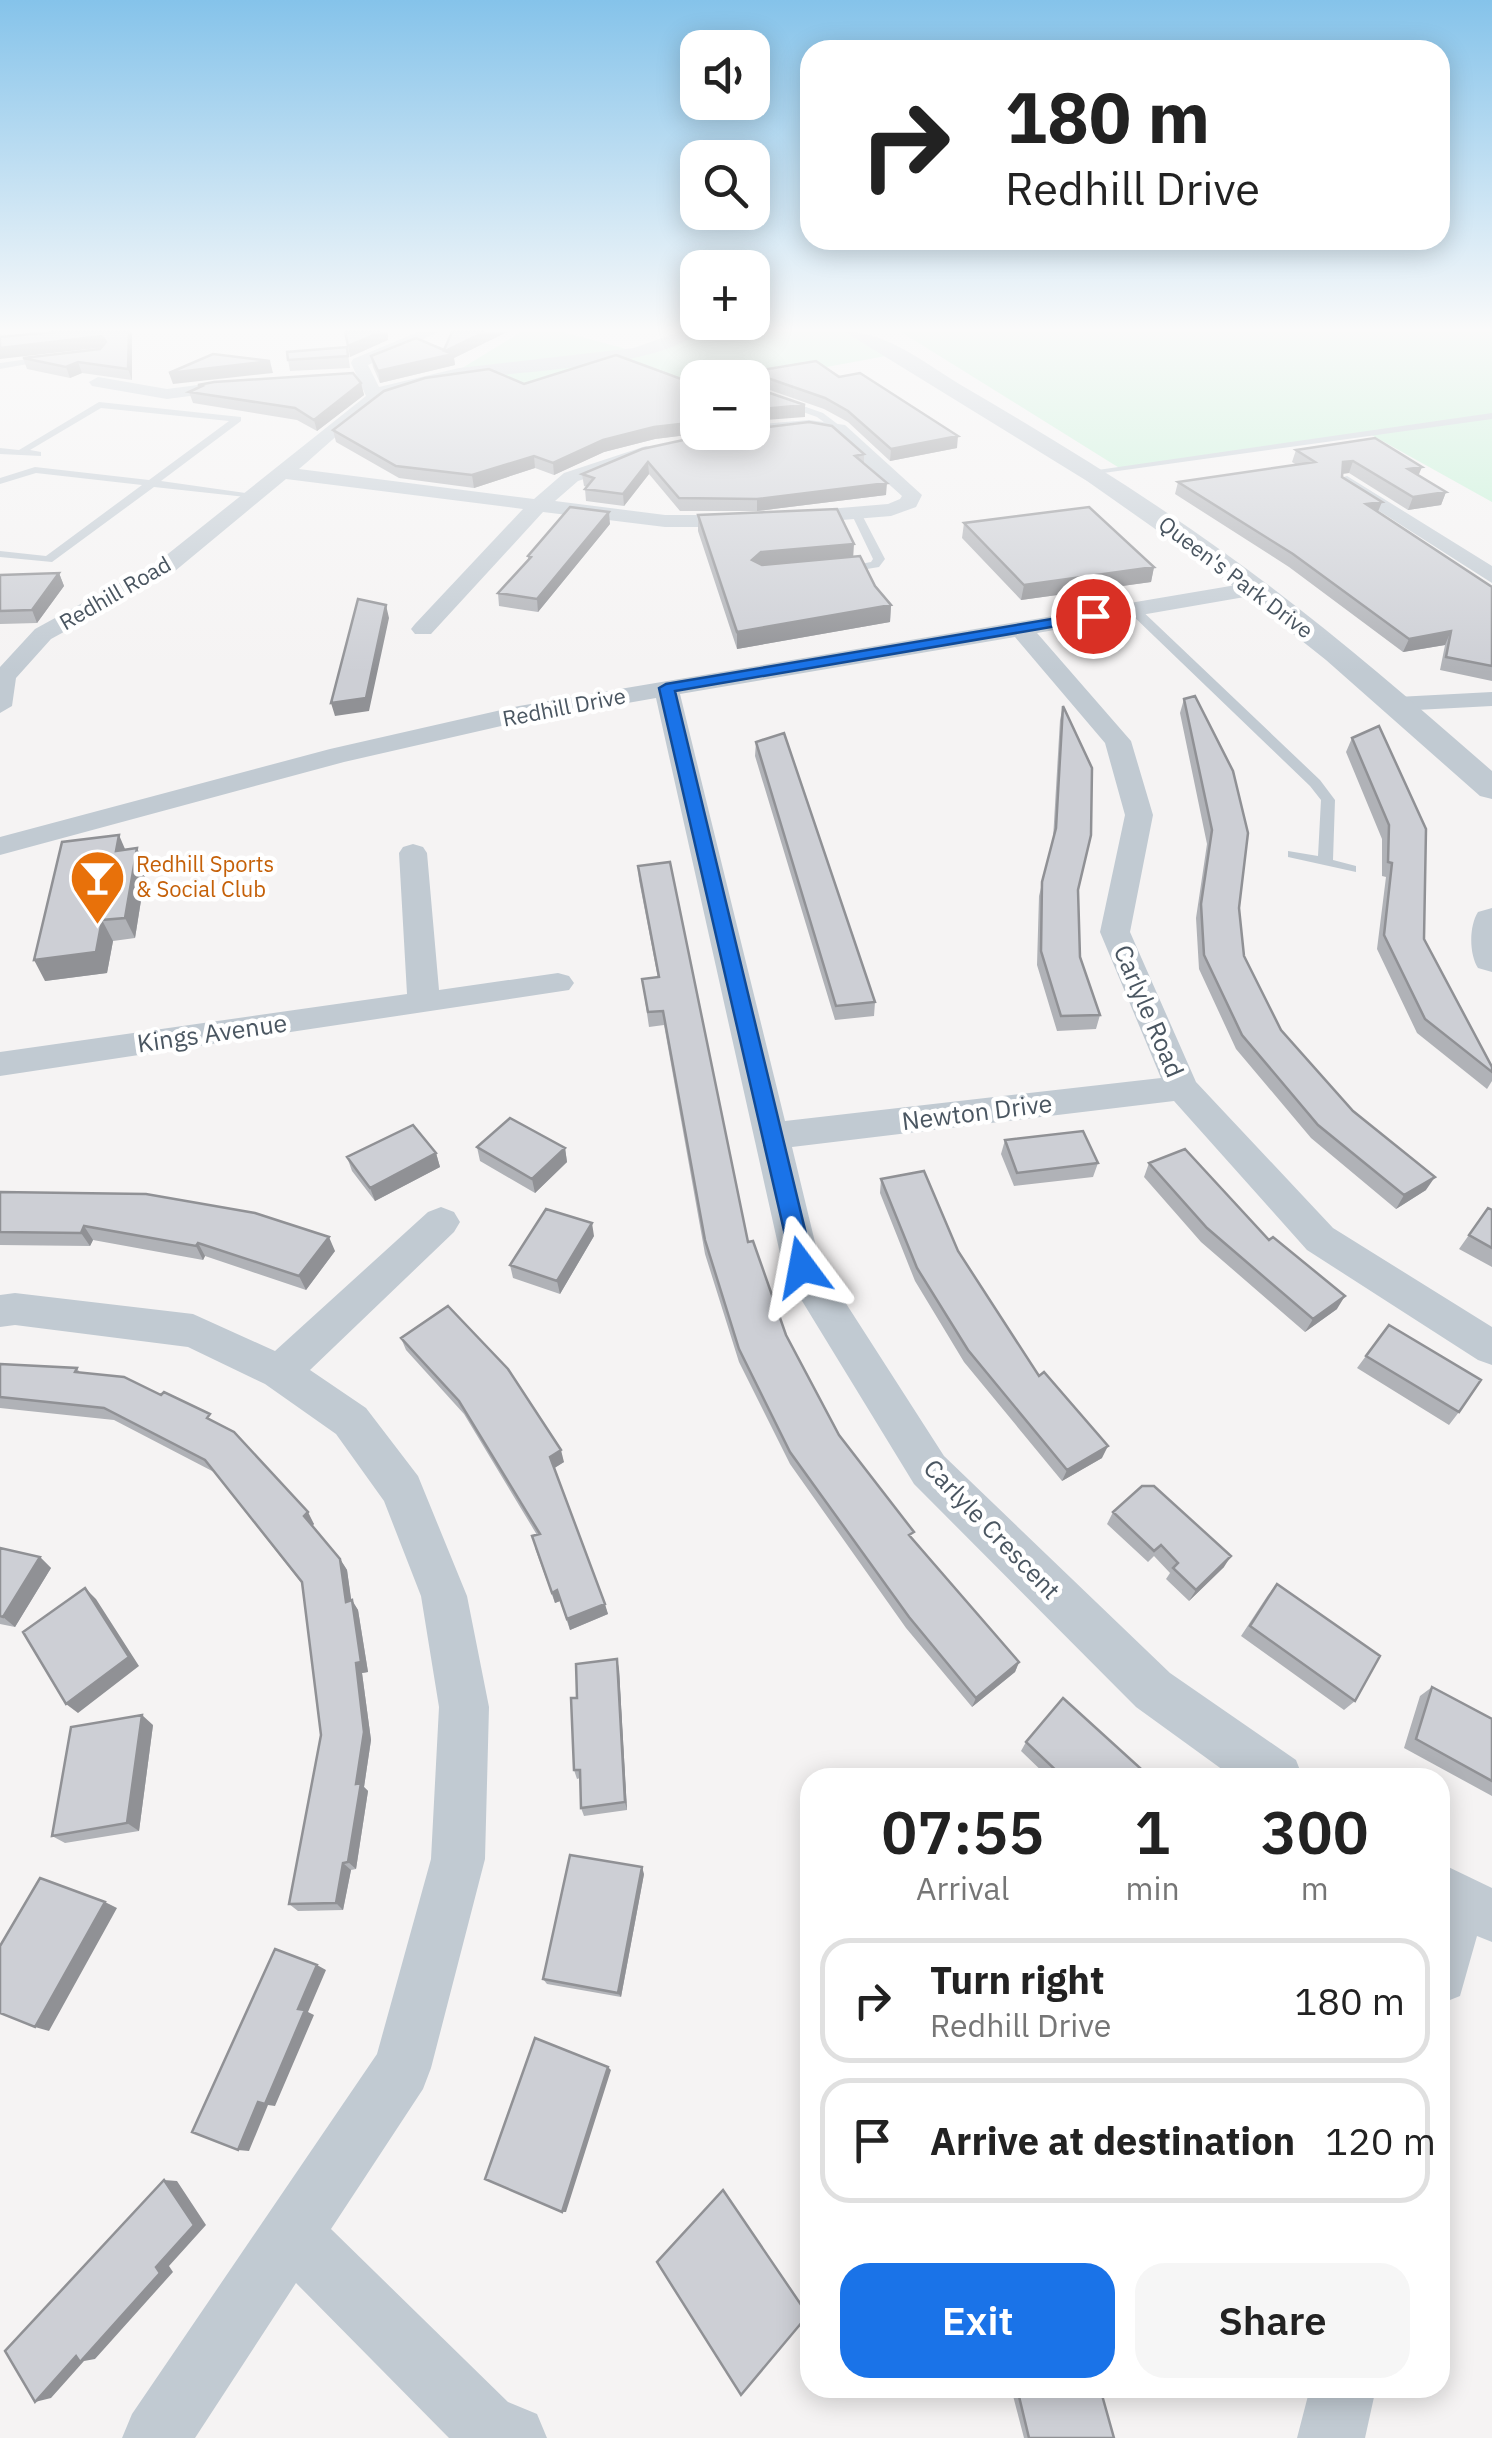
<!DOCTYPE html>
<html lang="en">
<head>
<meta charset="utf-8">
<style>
	:root { --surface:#fff; --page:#f6f6f6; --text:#222; --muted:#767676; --line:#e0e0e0; --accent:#1a73e8 }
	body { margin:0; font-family:"IBM Plex Sans",sans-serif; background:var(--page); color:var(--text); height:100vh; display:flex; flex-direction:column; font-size:38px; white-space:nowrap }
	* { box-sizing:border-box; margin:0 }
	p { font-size:32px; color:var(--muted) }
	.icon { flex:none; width:55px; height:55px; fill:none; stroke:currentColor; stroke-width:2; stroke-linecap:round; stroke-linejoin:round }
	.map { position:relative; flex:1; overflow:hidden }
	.sheet { position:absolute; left:800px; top:1768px; width:650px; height:630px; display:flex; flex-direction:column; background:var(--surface); border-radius:30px; box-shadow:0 5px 25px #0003 }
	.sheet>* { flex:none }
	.banner { position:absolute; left:800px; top:40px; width:650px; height:210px; border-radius:30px; box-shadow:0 5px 25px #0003; background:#fff; color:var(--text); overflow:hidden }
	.tools { position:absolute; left:680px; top:30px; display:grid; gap:20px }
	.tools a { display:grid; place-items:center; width:90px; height:90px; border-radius:20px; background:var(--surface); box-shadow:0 5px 25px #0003; font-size:50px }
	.pin { position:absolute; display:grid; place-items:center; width:85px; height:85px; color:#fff; margin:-42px; border:5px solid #fff; border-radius:50%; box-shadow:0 2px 10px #0007 }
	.me { position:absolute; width:110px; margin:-55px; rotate:347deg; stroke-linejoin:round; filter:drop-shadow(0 0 8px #0008) }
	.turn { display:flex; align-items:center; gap:35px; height:210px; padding:0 40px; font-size:45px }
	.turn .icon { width:130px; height:130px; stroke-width:2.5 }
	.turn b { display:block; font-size:70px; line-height:85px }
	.eta { display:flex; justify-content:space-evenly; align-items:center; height:170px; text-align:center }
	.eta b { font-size:60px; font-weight:600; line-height:70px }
	.action { display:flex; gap:20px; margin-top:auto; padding:20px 40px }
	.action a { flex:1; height:115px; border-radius:30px; background:var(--accent); color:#fff; font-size:40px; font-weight:600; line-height:115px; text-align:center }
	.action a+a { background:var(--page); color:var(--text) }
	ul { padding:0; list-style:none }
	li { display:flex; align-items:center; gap:30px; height:125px; margin:0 20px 15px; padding:0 20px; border:5px solid var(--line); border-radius:30px }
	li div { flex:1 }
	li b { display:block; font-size:38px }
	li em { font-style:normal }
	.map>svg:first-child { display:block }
	.green { fill:#c3f1d5 }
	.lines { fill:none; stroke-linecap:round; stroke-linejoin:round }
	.service { fill:#c1cad2; fill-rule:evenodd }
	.minor { fill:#c1cad2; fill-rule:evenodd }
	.tertiary { fill:#c1cad2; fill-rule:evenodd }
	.wall { fill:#b0b2b7 }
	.shaded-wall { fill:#909195 }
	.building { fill:#cdcfd5; stroke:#909195; stroke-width:2.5 }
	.route { fill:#1a73e8; stroke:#114b97; stroke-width:2.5 }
	.labels { text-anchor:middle; stroke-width:9; stroke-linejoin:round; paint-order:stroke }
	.far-street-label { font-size:22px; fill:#4a5661; stroke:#fff }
	.far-food-label { font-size:22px; fill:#c56008; stroke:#fff; text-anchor:start }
	.street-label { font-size:25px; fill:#4a5661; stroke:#fff }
</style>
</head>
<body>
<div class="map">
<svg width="1492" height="2438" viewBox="0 0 1492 2438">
	<rect width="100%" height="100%" fill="#f5f3f3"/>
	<path class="green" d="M521 332H563L641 353 685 332H845L886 356 778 376 658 378 514 392 454 373Z
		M901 332H1492V502L1368 433 1121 469Z"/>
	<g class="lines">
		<path class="service" d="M50 356V360L0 369V363Z
			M752 388 823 413 844 429 836 431 817 417 752 394Z
			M99 402 241 417V421L161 481 260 495 255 498 154 487 52 562 0 557V551L46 556 142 485 36 473 0 484V478L35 467 149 480 229 421 101 408 30 450 41 452V456L0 454V448L19 450Z
			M1492 413V419L1089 475 1084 472Z
			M856 510 861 513 885 559 879 567 843 573 837 570 839 568 871 562 873 559 851 513Z
			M1129 606H1137L1320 780 1335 800 1333 860 1356 866V872L1288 857V851L1318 856 1321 800 1310 786 1129 612Z"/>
		<path class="minor" d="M418 332H438L368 365 379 387 459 368 634 348 678 332H698C649 376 469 367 394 394 371 402 321 451 299 469L534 499 564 473 646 446 653 448V456L578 481 555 501 665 515H757L888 504 900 499 902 496 833 434 809 430 752 436 744 432H752V425L809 420 845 425 922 495 916 507 891 516 757 527H665L543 512 431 634H415L411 629 415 624 523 509 286 479 175 571 51 639 16 678 12 706 0 713V667L35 629 159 561 366 396 351 363 353 359Z
			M98 377 167 389 244 379 253 384 244 389 167 399 92 386 89 382Z
			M1347 476 1492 566V583L1340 486V478Z
			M1254 582 1265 589 1262 594 1037 633 1131 741 1153 815 1130 932 1196 1082 1333 1228 1492 1327V1365L1478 1360 1307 1250 1174 1101 792 1147 820 1263 944 1456 1170 1673 1296 1760 1303 1778H1234L1136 1707 914 1484 788 1278 783 1267 656 698 519 722 344 762 0 855V837L330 749 519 706ZM1015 637 1105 743 1125 815 1100 932 1161 1078 785 1121 680 694Z
			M1492 692V706L1397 711 1385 704 1397 697Z
			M413 844 423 847 427 853 439 990 558 973 569 976 574 983 569 990 0 1076V1052L407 994 399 853 403 847Z
			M441 1207 454 1212 460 1222 454 1232 310 1370 366 1408 418 1476 467 1596 489 1707 485 1859 431 2068 423 2089 331 2229 508 2402 537 2414 547 2438H449L296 2283 195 2438H122L132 2414 377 2054 431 1859 439 1707 421 1596 384 1501 336 1434 265 1384 188 1347 15 1325 0 1327V1295L15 1293 193 1314 275 1351 428 1212Z
			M1440 1863 1492 1888V1942L1477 1936 1460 1996 1440 2004Z
			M1310 2388H1376L1365 2438H1297Z"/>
		<path class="tertiary" d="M845 332C886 330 930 367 966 388 1053 439 1140 492 1222 551 1316 618 1405 695 1492 771V799L1480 796 1326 660 1205 564 1087 481Z
			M1492 908V972L1478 968C1469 954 1469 926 1478 912Z"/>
	</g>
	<path class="wall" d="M54 332H131L132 380 82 373 70 378 27 369 23 358 100 348Z
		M452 332H507L454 358 455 365 380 383 373 367 371 356 444 350Z
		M347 347 350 368 290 371 288 360Z
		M816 361 957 448 890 461 848 422 824 409 753 384 752 378 698 432H711L655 439 604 452 554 475 535 468 474 488 399 478 336 442 333 430 524 384 721 377Z
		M361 383 364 395 317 431 297 420 193 403 189 392 199 388 198 385Z
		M1375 438 1419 476 1446 492 1441 505 1408 510 1349 473 1342 474V477L1378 512 1492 587V681L1440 670 1445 645 1403 652 1289 567 1175 494 1178 482 1297 465 1292 462 1296 450Z
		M642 449 864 454V463L886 495 757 511H680L649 474 624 506 586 501 585 489 587 487 584 486 582 474Z
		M698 515 853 557 891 605 890 622 737 649 698 531Z
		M964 523 1154 567 1151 582 1021 600 962 538Z
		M610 524 538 612 499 606 498 593 528 560V556Z
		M59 573 64 586 37 623 0 624V575Z
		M1184 699 1239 908 1244 956 1281 1030 1353 1111 1426 1190 1396 1209 1311 1138 1236 1049 1199 969 1196 918 1207 844 1180 713Z
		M1063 706 1078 890 1080 957 1100 1015 1096 1029 1057 1031 1037 965 1039 896 1053 839 1060 720Z
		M1379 726 1424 939 1492 1067V1081L1487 1089 1417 1033 1377 949 1386 877 1382 876V839L1346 752 1352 738Z
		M756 742 875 1002 874 1016 835 1020 755 756Z
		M137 848 146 869 135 938 113 941 107 973 45 981 125 850Z
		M638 866 748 1242 786 1335 839 1435 912 1538 1019 1662 1015 1672 972 1707 906 1628 790 1464 739 1362 705 1254 664 1025 649 1027 642 979 658 978 639 880Z
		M1005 1140 1098 1163 1093 1177 1014 1186 1001 1154Z
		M477 1147 565 1148 567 1162 535 1193 480 1161Z
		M436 1153 440 1167 375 1201 352 1171 347 1157Z
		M1149 1163 1337 1309 1305 1332 1201 1242 1144 1177Z
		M881 1179 958 1251 1039 1376 1102 1458 1062 1481 964 1362 915 1281 880 1193Z
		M0 1192 335 1251 306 1290 205 1256 203 1260 93 1240 90 1246 0 1245Z
		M1488 1208 1492 1210V1267L1459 1249Z
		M594 1236 560 1294 513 1278 510 1265Z
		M1389 1325 1459 1412 1449 1425 1357 1368Z
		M401 1338 564 1462 554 1468 608 1614 570 1630 560 1601 555 1603 535 1548 537 1535 464 1414 406 1350Z
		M0 1364 77 1368 80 1373 215 1423 314 1524 312 1526 340 1559 347 1570 351 1600 358 1610 368 1672 362 1673 371 1740 364 1787 368 1791 356 1869 351 1870 343 1910 298 1911 289 1904 321 1735 302 1584 214 1472 114 1420 0 1408Z
		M1113 1512 1224 1567 1189 1601 1166 1579 1170 1573 1154 1556 1148 1562 1107 1524Z
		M0 1548 40 1557 51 1568 15 1627 0 1624Z
		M1277 1584 1355 1701 1344 1710 1241 1636 1268 1595Z
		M619 1669 627 1810 584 1816 581 1808 580 1778 577 1779 574 1770 577 1698Z
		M1432 1687 1492 1719V1796L1404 1748 1420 1696Z
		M153 1725 139 1831 65 1843 52 1836Z
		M1026 1742 1151 1778H1049L1021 1751Z
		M644 1874 621 1997 547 1984 543 1979Z
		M1011 2388H1100L1114 2438H1024Z"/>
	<path class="shaded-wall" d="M129 332H131L132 335V380L128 369Z
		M381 332H388V340L350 357 348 346Z
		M484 332H507L454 358 455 365 380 383 378 371 445 351Z
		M102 336 106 347 0 359V348Z
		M270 361 273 373 173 384 169 373Z
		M78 362 82 373 70 378 66 367Z
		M361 383 364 395 317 431 314 420Z
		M805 405V417L752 421V410Z
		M698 422V432H711L655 439 604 452 554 475 553 463 603 440 654 427Z
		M958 436 957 448 890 461 891 449Z
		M534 456 535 468 474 488 472 475Z
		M1353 461 1349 473 1339 474 1343 462Z
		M648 462 649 474 624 506 623 494Z
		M1422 467 1417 479 1408 469Z
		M887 483 886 495 757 511V499Z
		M1446 492 1441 505 1408 510 1413 497Z
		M1382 502 1377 514 1366 504Z
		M609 512 610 524 538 612 537 599Z
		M854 544 853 560 761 568 752 560 761 552Z
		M1154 567 1151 582 1021 600 1024 585Z
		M59 573 64 586 37 623 32 610Z
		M386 605 389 618 369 711 335 716 331 703Z
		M891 605 890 622 737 649V632Z
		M1451 631 1445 645 1403 652 1409 639Z
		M119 835 128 856 116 851Z
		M137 848 146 869 135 938 125 918Z
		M102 920 113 941 107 973 45 981 34 960Z
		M565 1148 567 1162 535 1193 532 1179Z
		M436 1153 440 1167 375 1201 370 1188Z
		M1435 1177 1426 1190 1396 1209 1404 1195Z
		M592 1223 594 1236 560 1294 557 1281Z
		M84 1226 93 1240 90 1246 81 1233Z
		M329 1237 335 1251 306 1290 299 1276Z
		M198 1243 205 1256 203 1260 196 1246Z
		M1345 1296 1337 1309 1305 1332 1313 1319Z
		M1108 1446 1102 1458 1062 1481 1067 1470Z
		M561 1450 564 1462 553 1469 550 1457Z
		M308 1512 314 1524 311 1527 304 1516Z
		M1231 1556 1224 1567 1189 1601 1196 1590Z
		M40 1557 51 1568 15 1627 3 1617Z
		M340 1559 347 1570 353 1612 346 1602Z
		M85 1588 96 1599 139 1666 78 1713 66 1704Z
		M557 1590 560 1601 555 1603 552 1593Z
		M352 1600 358 1610 368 1672 362 1673 371 1740 364 1787 368 1791 356 1869 348 1862 356 1663Z
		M605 1604 608 1614 570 1630 567 1619Z
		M617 1659 619 1669 627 1810 625 1802Z
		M1019 1662 1015 1672 972 1707 976 1698Z
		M142 1715 153 1725 139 1831 127 1823Z
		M343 1863 351 1870 343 1910 336 1903Z
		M642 1867 644 1874 621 1997 618 1993Z
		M105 1902 117 1908 49 2031 35 2027Z
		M317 1965 326 1970 308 2012 314 2015 275 2106 268 2105 249 2151 238 2150Z
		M608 2067 611 2070 566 2212H562Z
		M164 2180 177 2181 206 2225 169 2266 173 2272 95 2359 84 2361 51 2398 35 2402 156 2267Z"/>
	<path class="building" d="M54 332H129L128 369 78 362 66 367 23 358 100 349 106 342 102 336 0 348V337Z
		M345 332H381L348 346Z
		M452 332H484L445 351 453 354 378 371 371 356 416 338 444 350Z
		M347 347 348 356 288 360 287 352Z
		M213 354 270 361 169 373Z
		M616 355 681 379 702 371 721 377 816 361 839 377 860 373 958 436 891 449 848 411 825 398 753 373 748 378H698V422L654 427 603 440 553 463 534 456 472 475 396 466 333 430 384 391 425 378 489 369 524 384Z
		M353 373 361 383 314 420 295 408 189 392 202 386 198 385 214 382Z
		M752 387 805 405 752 410Z
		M809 422 832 426 864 454 855 456 887 483 757 499 679 498 648 462 623 494 585 489 594 478 582 474 642 449 711 434 752 432V429Z
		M1375 438 1422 467 1408 469 1446 492 1413 497 1353 461 1343 462 1342 477 1382 502 1366 504 1492 587V666L1446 657 1451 631 1409 639 1293 554 1178 482 1315 462 1296 450Z
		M570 507 609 512 537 599 498 593 531 557 528 556Z
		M1089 507 1154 567 1024 585 964 523Z
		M837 509 854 544 761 552 752 560 762 565 860 556 875 586 891 605 737 632 698 515Z
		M59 573 32 610 0 611V575Z
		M358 599 386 605 366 698 331 703Z
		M1195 696 1233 771 1248 833 1239 908 1244 956 1281 1030 1353 1111 1435 1177 1404 1195 1318 1125 1242 1035 1204 955 1201 904 1212 830 1184 699Z
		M1063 706 1092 768 1091 835 1078 890 1080 957 1100 1015 1061 1016 1041 951 1042 882 1056 828Z
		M1379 726 1426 829 1424 939 1492 1067V1072L1425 1019 1384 935 1392 863 1388 862 1389 825 1352 738Z
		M784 733 875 1002 836 1006 756 742Z
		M119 835 116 851 137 848 125 918 102 920 96 952 34 960 62 842Z
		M670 862 748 1242 753 1241 786 1335 839 1435 914 1532 909 1535 1019 1662 976 1698 909 1617 790 1452 739 1349 705 1240 663 1011 648 1012 642 979 659 977 638 866Z
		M510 1118 565 1148 532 1179 477 1147Z
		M413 1125 436 1153 370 1188 347 1157Z
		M1083 1131 1098 1163 1017 1173 1005 1140Z
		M1185 1149 1269 1240 1273 1237 1345 1296 1313 1319 1207 1228 1149 1163Z
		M924 1171 958 1251 1039 1376 1044 1372 1108 1446 1067 1470 968 1350 917 1268 881 1179Z
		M0 1192 146 1194 255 1213 329 1237 299 1276 198 1243 196 1246 84 1226 81 1233 0 1232Z
		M1488 1208 1492 1210V1248L1469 1235Z
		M546 1209 592 1223 557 1281 510 1265Z
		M448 1306 508 1369 561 1450 550 1457 605 1604 567 1619 557 1590 552 1593 532 1536 540 1534 459 1401 401 1338Z
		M1389 1325 1481 1380 1459 1412 1366 1356Z
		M0 1364 77 1368 75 1372 124 1377 161 1395 164 1392 210 1414 207 1418 234 1432 308 1512 304 1516 340 1559 346 1602 352 1600 361 1662 356 1663 364 1732 356 1784 361 1783 348 1862 343 1863 336 1903 289 1904 321 1735 302 1582 205 1460 104 1408 0 1397Z
		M1142 1486H1154L1231 1556 1196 1590 1173 1568 1178 1563 1161 1545 1154 1551 1113 1512Z
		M0 1548 40 1557 3 1617 0 1616Z
		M1277 1584 1380 1656 1355 1701 1250 1626Z
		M85 1588 129 1657 66 1704 23 1632Z
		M617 1659 625 1802 581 1808 580 1770H574L571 1698H577L576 1664Z
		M1432 1687 1492 1719V1781L1416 1739Z
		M1063 1698 1151 1778H1064L1026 1742Z
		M142 1715 127 1823 52 1836 71 1727Z
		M570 1855 642 1867 618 1993 543 1979Z
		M40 1878 105 1902 35 2027 0 2013V1946Z
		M275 1949 317 1965 298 2009 305 2010 265 2104 258 2102 238 2150 192 2132Z
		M535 2038 608 2067 562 2212 485 2179Z
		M164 2180 194 2225 156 2267 160 2273 80 2362 76 2356 35 2402 5 2351Z
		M723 2190 808 2315 741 2395 657 2262Z
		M1017 2388H1100L1114 2438H1029Z"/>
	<linearGradient id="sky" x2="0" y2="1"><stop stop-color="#85c3ea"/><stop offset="0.49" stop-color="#fafafa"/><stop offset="1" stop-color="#fafafa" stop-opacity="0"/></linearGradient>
	<rect width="1492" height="673" fill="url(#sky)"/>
	<path class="route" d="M1093 612 1098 613V619L675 691 814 1267 811 1274H794L659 688 666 684Z"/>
	<defs>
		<symbol id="bar-pin" viewBox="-11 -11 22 30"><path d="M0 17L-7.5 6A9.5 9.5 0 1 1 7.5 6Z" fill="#e8710a" stroke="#fff"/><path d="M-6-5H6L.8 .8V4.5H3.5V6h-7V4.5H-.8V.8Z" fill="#fff"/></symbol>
	</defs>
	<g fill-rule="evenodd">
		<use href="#bar-pin" x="66" y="846" width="63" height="86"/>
	</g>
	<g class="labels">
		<g class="far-street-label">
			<text transform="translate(1236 577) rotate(37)" y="8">Queen's Park Drive</text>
			<text transform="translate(115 593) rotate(-30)" y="8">Redhill Road</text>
			<text transform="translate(564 707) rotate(-11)" y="8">Redhill Drive</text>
		</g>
		<g class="far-food-label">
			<text x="136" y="872">Redhill Sports<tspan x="136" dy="25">&amp; Social Club</tspan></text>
		</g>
		<g class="street-label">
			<text transform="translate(1149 1011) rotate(67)" y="9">Carlyle Road</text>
			<text transform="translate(212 1033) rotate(-8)" y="9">Kings Avenue</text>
			<text transform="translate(977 1112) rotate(-7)" y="9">Newton Drive</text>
			<text transform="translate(992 1529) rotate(46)" y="9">Carlyle Crescent</text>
		</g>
	</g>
</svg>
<div class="tools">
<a><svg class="icon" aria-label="sound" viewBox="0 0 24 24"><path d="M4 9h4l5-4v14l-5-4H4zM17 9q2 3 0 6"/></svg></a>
<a><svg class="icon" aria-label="search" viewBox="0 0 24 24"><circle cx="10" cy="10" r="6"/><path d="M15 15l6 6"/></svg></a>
<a>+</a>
<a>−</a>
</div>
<div class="pin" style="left:1093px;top:616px;background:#d93025"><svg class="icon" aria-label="arrive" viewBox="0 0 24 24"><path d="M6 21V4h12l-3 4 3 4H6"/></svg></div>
<svg class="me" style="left:802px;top:1267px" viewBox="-20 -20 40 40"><path d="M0-17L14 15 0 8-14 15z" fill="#1a73e8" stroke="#fff" stroke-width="4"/></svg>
<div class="banner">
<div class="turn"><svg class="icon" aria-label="right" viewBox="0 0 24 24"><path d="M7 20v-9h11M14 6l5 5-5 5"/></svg><div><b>180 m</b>Redhill Drive</div></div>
</div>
<section class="sheet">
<div class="eta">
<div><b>07:55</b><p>Arrival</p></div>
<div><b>1</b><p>min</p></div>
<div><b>300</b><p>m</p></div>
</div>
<ul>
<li><svg class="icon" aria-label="right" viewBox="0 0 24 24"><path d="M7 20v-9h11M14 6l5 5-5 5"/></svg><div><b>Turn right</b><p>Redhill Drive</p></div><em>180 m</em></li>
<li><svg class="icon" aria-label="arrive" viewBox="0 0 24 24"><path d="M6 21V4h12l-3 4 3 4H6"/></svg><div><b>Arrive at destination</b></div><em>120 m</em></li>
</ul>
<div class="action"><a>Exit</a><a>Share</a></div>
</section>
</div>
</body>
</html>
